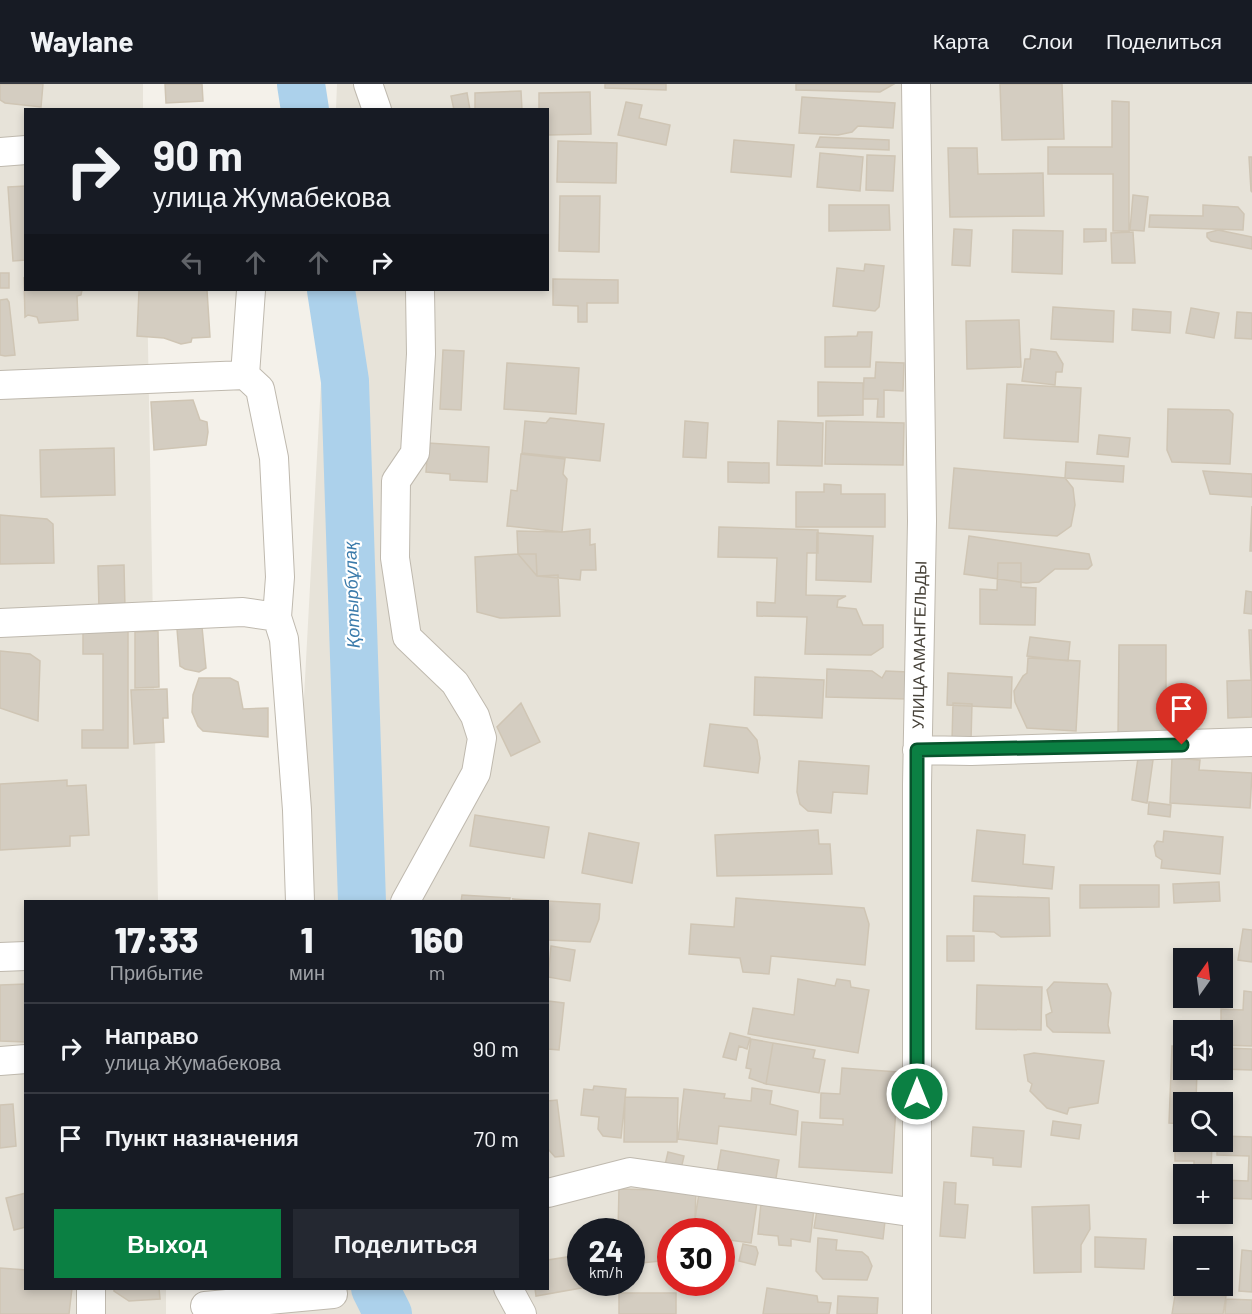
<!DOCTYPE html>
<html lang="ru">
<head>
<meta charset="utf-8">
<style>
	:root { --surface:#171b24; --page:#242831; --text:#f1f3f6; --muted:#9ea1a6; --line:#363941; --accent:#0b8043 }
	body { margin:0; font-family:Barlow,sans-serif; background:var(--page); color:var(--text); height:100vh; display:flex; flex-direction:column; font-size:22px; white-space:nowrap }
	* { box-sizing:border-box; margin:0 }
	p { font-size:20px; color:var(--muted) }
	.icon { flex:none; width:33px; height:33px; fill:none; stroke:currentColor; stroke-width:2; stroke-linecap:round; stroke-linejoin:round }
	.map { position:relative; flex:1; overflow:hidden }
	.side { position:absolute; left:24px; top:816px; width:525px; height:390px; display:flex; flex-direction:column; background:var(--surface); border-radius:0px; box-shadow:0 3px 9px #0003 }
	.side>* { flex:none }
	.hud { position:absolute; left:24px; top:24px; width:525px; height:183px; border-radius:0px; box-shadow:0 3px 9px #0003; background:#171b24; color:var(--text); overflow:hidden }
	.needle { width:39px; rotate:14deg }
	.buttons { position:absolute; left:1173px; top:864px; display:grid; gap:12px }
	.buttons a { display:grid; place-items:center; width:60px; height:60px; border-radius:0px; background:var(--surface); box-shadow:0 3px 9px #0003; font-size:30px }
	.speed { position:absolute; left:567px; top:1134px; display:flex; gap:12px; font-size:30px; font-weight:700; text-align:center }
	.speed>* { display:grid; place-content:center; width:78px; height:78px; border-radius:50%; background:var(--surface); box-shadow:0 3px 9px #0003; line-height:1 }
	.speed small { font-size:15px; font-weight:400 }
	.speed .limit { border:9px solid #d22; background:#fff; color:#111 }
	.pin { position:absolute; display:grid; place-items:center; width:51px; height:51px; color:#fff; margin:-62px -26px; border-radius:50% 50% 50% 0; rotate:-45deg; box-shadow:0 0 6px #0007 }
	.pin .icon { rotate:45deg }
	.me { position:absolute; width:66px; margin:-33px; rotate:0deg; stroke-linejoin:round; filter:drop-shadow(0 0 4px #0008) }
	.turn { display:flex; align-items:center; gap:21px; height:126px; padding:0 30px; font-size:27px }
	.turn .icon { width:78px; height:78px; stroke-width:2.5 }
	.turn b { display:block; font-size:42px; line-height:51px }
	.lanes { display:flex; align-items:center; height:57px; padding:0 30px; background:#0003; justify-content:center; gap:30px; direction:ltr }
	.lanes .off { opacity:.35 }
	.eta { display:flex; justify-content:space-evenly; align-items:center; height:102px; text-align:center }
	.eta b { font-size:36px; font-weight:800; line-height:42px }
	.cta { display:flex; gap:12px; margin-top:auto; padding:12px 30px }
	.cta a { flex:1; height:69px; border-radius:0px; background:var(--accent); color:#fff; font-size:24px; font-weight:800; line-height:69px; text-align:center }
	.cta a+a { background:var(--page); color:var(--text) }
	ul { padding:0; list-style:none }
	li { display:flex; align-items:center; gap:18px; height:90px; padding:0 30px; border-top:2px solid var(--line) }
	li div { flex:1 }
	li b { display:block; font-size:22px }
	li em { font-style:normal }
	header { display:flex; align-items:center; gap:36px; box-sizing:border-box; height:84px; padding:0 30px; background:var(--surface); border-bottom:2px solid var(--line) }
	header strong { font-size:28px }
	nav { display:flex; gap:33px; margin-inline-start:auto; font-size:21px }
	.map>svg:first-child { display:block }
	.residential { fill:#e7e3d9; fill-rule:evenodd }
	.lines { fill:none; stroke-linecap:round; stroke-linejoin:round }
	.river { stroke:#acd1eb; stroke-width:48 }
	.building { fill:#d4cdc1; stroke:#cfc5b4; stroke-width:1.5 }
	.minor-casing { stroke:#bfb9ae; stroke-width:30 }
	.minor { stroke:#fff; stroke-width:28 }
	.route-casing { stroke:#07532c; stroke-width:15 }
	.route { stroke:#0b8043; stroke-width:10 }
	.labels { text-anchor:middle; stroke-width:4.5; stroke-linejoin:round; paint-order:stroke }
	.street-label { font-size:16px; fill:#474239; stroke:#fff }
	.water-label { font-size:18px; font-style:italic; fill:#3b7bab; stroke:#fff }
</style>
</head>
<body>
<header>
<strong>Waylane</strong>
<nav><a>Карта</a><a>Слои</a><a>Поделиться</a></nav>
</header>
<div class="map">
<svg width="1252" height="1230" viewBox="0 0 1252 1230">
	<rect width="100%" height="100%" fill="#f4f1ea"/>
	<path class="residential" d="M0 0H143V25L26 26V206H147L158 817 26 818V1204L166 1205V1230H0Z
		M337 0H1252V1230H270L272 1205 548 1204V818L293 817 326 206H548V26L336 25ZM1184 874H1222V914H1184ZM1184 946H1222V986H1184ZM1184 1018H1222V1058H1184ZM1184 1090H1222V1130H1184ZM580 1148H632V1198H580ZM670 1148H722V1198H670ZM1184 1162H1222V1202H1184Z"/>
	<g class="lines">
		<path class="river" d="M301 0 305 26
			M331 206 345 297 362 818
			M375 1204 388 1230"/>
	</g>
	<path class="building" d="M0 0H43L41 23 5 19 0 16Z
		M165 0H202L203 17 166 19Z
		M605 0H666V6L605 4Z
		M796 0H894L880 8 796 6Z
		M1000 0H1062L1064 55 1002 56Z
		M521 7 522 26H475V9Z
		M590 8 591 50 548 51V26H539V9Z
		M467 9 470 26H454L451 12Z
		M802 13 895 19 893 44 858 42 852 48 838 51 799 49Z
		M1112 17 1129 18V147H1113V90H1048V63H1112Z
		M626 18 642 21 639 34 670 41 666 61 618 51Z
		M820 53 889 56V66L816 63Z
		M734 56 794 61 791 93 731 88Z
		M558 57 617 59 616 99 557 98Z
		M948 64H977L978 90 1043 89 1044 132 950 133Z
		M820 69 863 73 860 107 817 103Z
		M867 71 895 72 893 107 866 106Z
		M1249 73H1252V108L1251 107Z
		M26 102V176L13 177 8 103Z
		M1133 111 1148 113 1144 147 1130 146Z
		M560 112H600L599 168 559 167Z
		M829 121H889L890 146 829 147Z
		M1203 121 1238 123 1244 130 1243 146 1149 143 1150 131 1203 132Z
		M954 145 972 146 970 182 952 181Z
		M1084 145H1106V157L1084 158Z
		M1013 146 1063 147 1062 190 1012 188Z
		M1218 146 1252 153V165L1211 157 1207 153V149Z
		M1133 148 1135 179H1112L1111 149Z
		M865 180 884 182 879 223 875 227 833 222 837 184 864 187Z
		M0 189H9V204H0Z
		M24 193 26 206H82L81 211 77 212 78 236 39 239 37 233 28 231 25 233Z
		M553 195 618 196V219H587V238H578V222L553 221Z
		M139 206H207L210 253 192 254 191 258 181 260 164 254 137 252Z
		M7 215 9 218 15 271 5 272 0 271V216Z
		M1053 223 1114 227 1113 258 1051 255Z
		M1191 224 1219 229 1214 254 1186 249Z
		M1133 225 1171 228 1170 249 1132 246Z
		M1237 228 1252 229V255L1235 254Z
		M1019 236 1021 283 967 285 966 237Z
		M858 248H872L870 283H825V253L857 252Z
		M1031 265 1056 268 1063 280 1062 288H1056L1055 301 1022 297 1025 275H1030Z
		M443 266 464 267 461 326 440 325Z
		M876 278 904 279 903 307 884 306V333H877L878 315H863L864 294H875Z
		M507 279 579 284 576 330 504 325Z
		M818 298 863 299V331L818 332Z
		M1007 300 1081 304 1078 358 1004 354Z
		M193 316 200 336 207 338 208 348 206 361 154 366 151 318Z
		M1168 325 1229 326 1233 330 1230 380 1172 378 1167 366Z
		M550 334 604 340 600 377 522 369 525 337 546 339Z
		M685 337 708 339 706 374 683 373Z
		M778 337 823 339 822 382 777 381Z
		M826 337 904 339 903 381 825 380Z
		M1099 351 1130 354 1128 373 1097 370Z
		M428 359 489 363 487 398 450 396V390L426 388Z
		M114 364 115 411 41 413 40 366Z
		M521 370 565 375 563 390 567 395 562 448 507 442 511 406 517 407Z
		M728 378 769 379V399L728 398Z
		M1066 378 1124 382 1123 398 1065 394Z
		M954 384 1065 394 1073 404 1075 421 1071 442 1057 452 949 444Z
		M1203 387 1252 390V413L1210 410Z
		M824 400 841 401V410H885V443H796V408H824Z
		M1252 422V467H1250Z
		M0 431 47 435 53 440 54 479 0 480Z
		M719 443 818 446V469H807L806 511 846 512 838 516 837 523 856 525 863 541H883V563L871 571 805 570 807 533 757 532V518L775 519 777 474 718 473Z
		M590 445V461L595 460 596 486H581L580 496 537 492 518 470 517 447 562 448Z
		M817 449 873 452 871 498 816 496Z
		M969 452 1089 470 1092 481 1088 485H1055L1039 498 1026 499 964 490Z
		M518 470H536L537 492 558 491 560 532 500 534 477 528 475 473Z
		M998 479H1021V503L1036 504 1035 541 980 540V505L997 506Z
		M124 481 125 525 99 526 98 482Z
		M1246 507 1252 508V530L1244 529Z
		M202 543 206 584 199 588 185 585 180 582 177 545Z
		M83 544H128V664H82V646H103V570H83Z
		M1249 546H1252V633L1228 634 1227 597 1251 596Z
		M158 547 159 603 135 604V548Z
		M1030 553 1070 558 1068 577 1027 572Z
		M1119 561H1166V654H1118Z
		M0 567 30 570 40 577 38 637 0 624Z
		M1028 574 1080 577 1076 647 1027 644 1015 618 1014 607 1023 592 1027 589Z
		M827 585 872 587 882 594 886 587 908 588 907 615 826 613Z
		M948 589 1012 593 1011 624 947 621Z
		M755 593 824 596 822 634 754 631Z
		M199 594H230L238 598 243 625 268 624V653L203 647 198 642 192 628 193 611Z
		M167 605 168 634H163L164 658 134 660 131 606Z
		M521 619 540 658 511 672 497 643Z
		M953 619 972 620 971 657H952Z
		M710 640 747 644 757 656 760 674 758 689 704 682Z
		M1138 674 1153 676 1147 719 1132 716Z
		M1172 674 1200 676 1199 686 1252 689 1250 724 1170 719Z
		M799 677 869 682 867 710 833 708 831 729 808 727 800 720 797 708Z
		M67 696V702L86 701 89 751 70 752V762L0 766V700Z
		M1149 718 1171 721 1170 733 1148 730Z
		M475 731 549 743 544 774 470 762Z
		M818 746 819 760H830L832 790 717 792 715 751Z
		M977 746 1025 751 1023 780 1054 783 1052 805 972 797Z
		M1164 747 1223 753 1220 790 1161 784 1162 776 1156 772 1154 762 1157 757 1163 758Z
		M589 749 639 759 632 799 582 789Z
		M1219 798 1220 817 1174 819 1173 800Z
		M1080 801H1159V823L1080 824Z
		M462 811 510 814 509 818H461Z
		M974 812 1049 814 1050 852 1001 853 994 848 973 847Z
		M736 814 864 824 869 840 865 881 771 872 769 890 743 888 740 874 689 870 691 840 734 843Z
		M512 815 600 820 599 835 590 858 548 856V818Z
		M1243 845 1252 846V878L1238 876Z
		M947 852H974V877H947Z
		M551 862 575 866 570 897 548 893Z
		M798 895 835 902 837 895 850 897 851 903 869 906 858 969 748 950 753 924 794 931Z
		M1054 898 1107 900 1111 909 1108 941 1110 949 1053 948 1047 942 1046 931 1052 928 1047 906Z
		M26 900V958L0 957V901Z
		M977 901 1042 903 1041 946 976 945Z
		M1244 907 1252 908V962L1222 961V946H1194V942L1213 943 1214 940H1221V925L1243 926Z
		M548 917 564 919 559 966 548 965Z
		M730 949 750 954 747 965 739 962 736 976 723 973Z
		M751 955 773 959 766 1000 749 994 751 985 746 984Z
		M773 959 815 966 813 974 825 976 819 1009 766 1000Z
		M1172 962 1184 963V986H1197L1196 1018H1184V1040L1169 1039Z
		M1222 964 1252 965V986L1222 985Z
		M1034 969 1104 977 1098 1019 1069 1024 1067 1030 1047 1024 1030 1007 1032 1000 1028 997 1024 971Z
		M842 984 898 988 892 1089 799 1083 802 1038 843 1041V1035L820 1034 821 1009 840 1010Z
		M594 1002 626 1005 621 1054 603 1052 598 1045 599 1033 581 1031 584 1005 593 1006Z
		M752 1004 772 1007 770 1020 798 1027 796 1051 719 1042 717 1060 678 1055 684 1005 725 1010 724 1014 751 1017Z
		M625 1013 678 1014 677 1058H624Z
		M557 1016 564 1072 555 1073 548 1065V1017Z
		M13 1020 16 1062 0 1064V1021Z
		M1053 1037 1081 1041 1079 1055 1051 1051Z
		M973 1043 1024 1047 1021 1083 993 1081V1074L971 1072Z
		M1184 1045V1058H1212L1211 1088H1194V1077H1175V1046Z
		M1222 1052 1252 1053V1115L1222 1114V1096L1248 1097 1249 1072 1217 1071V1058H1222Z
		M721 1066 779 1076 775 1100 717 1089Z
		M668 1068 684 1072 681 1085 665 1081Z
		M944 1098 956 1099 955 1120 968 1121 965 1154 940 1152Z
		M619 1105 696 1107 695 1133 691 1148H670V1176L632 1180V1148H618Z
		M26 1109V1143L14 1146 6 1114Z
		M699 1109 757 1118 751 1159 722 1155V1148H693Z
		M761 1119 814 1125 810 1158 791 1155V1162L779 1161 778 1152 758 1150Z
		M1089 1121 1090 1145 1081 1161V1188L1034 1189 1032 1123Z
		M817 1126 885 1137 883 1155 814 1144Z
		M1095 1153 1146 1155 1144 1185 1095 1183Z
		M818 1154 837 1156 836 1166 862 1168 868 1173 872 1182 867 1196 823 1195 816 1187Z
		M743 1160 756 1163 758 1169 755 1181 739 1177Z
		M1242 1166 1252 1167V1208L1239 1207Z
		M580 1171V1198H615L536 1212 535 1204H548V1176Z
		M0 1184 26 1186V1204H72L69 1230H0Z
		M114 1204H159L160 1215 129 1217 114 1207Z
		M767 1204 817 1212 818 1218 831 1219 829 1230H763Z
		M1176 1205 1226 1212 1223 1230H1172Z
		M619 1209H676V1230H619Z
		M838 1212 878 1214 877 1230H837Z
		M1226 1215 1252 1216V1230H1225Z"/>
	<g class="lines">
		<defs>
			<path id="minor" d="M368 0 377 26
				M916 0 922 437 917 701V1230
				M0 68 26 66
				M245 291 251 206
				M0 301 245 291 260 305 274 374 280 493 277 533
				M0 539 243 528 277 533 284 555 297 726 300 818
				M917 666 971 667 1252 658
				M405 818 476 689 482 654 475 632 455 599 407 553 395 474 396 397 415 369 421 270 420 206
				M0 873 26 872
				M0 977 26 975
				M548 1109 630 1088 917 1129
				M508 1204 522 1230
				M205 1222 333 1210
				M91 1230V1204"/>
		</defs>
		<use href="#minor" class="minor-casing"/>
		<use href="#minor" class="minor"/>
	</g>
	<g class="lines">
		<defs>
			<path id="route" d="M917 1010V666L1182 661"/>
		</defs>
		<use href="#route" class="route-casing"/>
		<use href="#route" class="route"/>
	</g>
	<g class="labels">
		<g class="street-label">
			<text transform="translate(919 561) rotate(-89)" y="6">УЛИЦА АМАНГЕЛЬДЫ</text>
		</g>
		<g class="water-label">
			<text transform="translate(352 511) rotate(-92)" y="6">Қотырбұлақ</text>
		</g>
	</g>
</svg>
<div class="buttons">
<a><svg class="needle" viewBox="-14 -14 28 28"><path d="M0-13l5 13h-10z" fill="#e53935"/><path d="M0 13l5-13h-10z" fill="#9ea1a6"/></svg></a>
<a><svg class="icon" aria-label="sound" viewBox="0 0 24 24"><path d="M4 9h4l5-4v14l-5-4H4zM17 9q2 3 0 6"/></svg></a>
<a><svg class="icon" aria-label="search" viewBox="0 0 24 24"><circle cx="10" cy="10" r="6"/><path d="M15 15l6 6"/></svg></a>
<a>+</a>
<a>−</a>
</div>
<div class="speed"><div>24<small>km/h</small></div><div class="limit">30</div></div>
<div class="pin" style="left:1182px;top:661px;background:#d93025"><svg class="icon" aria-label="arrive" viewBox="0 0 24 24"><path d="M6 21V4h12l-3 4 3 4H6"/></svg></div>
<svg class="me" style="left:917px;top:1010px" viewBox="-20 -20 40 40"><circle r="17" fill="#0b8043" stroke="#fff" stroke-width="3"/><path d="M0-11L8 9 0 5-8 9z" fill="#fff"/></svg>
<div class="hud">
<div class="turn"><svg class="icon" aria-label="right" viewBox="0 0 24 24"><path d="M7 20v-9h11M14 6l5 5-5 5"/></svg><div><b>90 m</b>улица Жумабекова</div></div>
<div class="lanes"><svg class="icon off" aria-label="left" viewBox="0 0 24 24"><path d="M17 20v-9H6M10 6l-5 5 5 5"/></svg><svg class="icon off" aria-label="ahead" viewBox="0 0 24 24"><path d="M12 20V5M6 11l6-6 6 6"/></svg><svg class="icon off" aria-label="ahead" viewBox="0 0 24 24"><path d="M12 20V5M6 11l6-6 6 6"/></svg><svg class="icon" aria-label="right" viewBox="0 0 24 24"><path d="M7 20v-9h11M14 6l5 5-5 5"/></svg></div>
</div>
<section class="side">
<div class="eta">
<div><b>17:33</b><p>Прибытие</p></div>
<div><b>1</b><p>мин</p></div>
<div><b>160</b><p>m</p></div>
</div>
<ul>
<li><svg class="icon" aria-label="right" viewBox="0 0 24 24"><path d="M7 20v-9h11M14 6l5 5-5 5"/></svg><div><b>Направо</b><p>улица Жумабекова</p></div><em>90 m</em></li>
<li><svg class="icon" aria-label="arrive" viewBox="0 0 24 24"><path d="M6 21V4h12l-3 4 3 4H6"/></svg><div><b>Пункт назначения</b></div><em>70 m</em></li>
</ul>
<div class="cta"><a>Выход</a><a>Поделиться</a></div>
</section>
</div>
</body>
</html>
